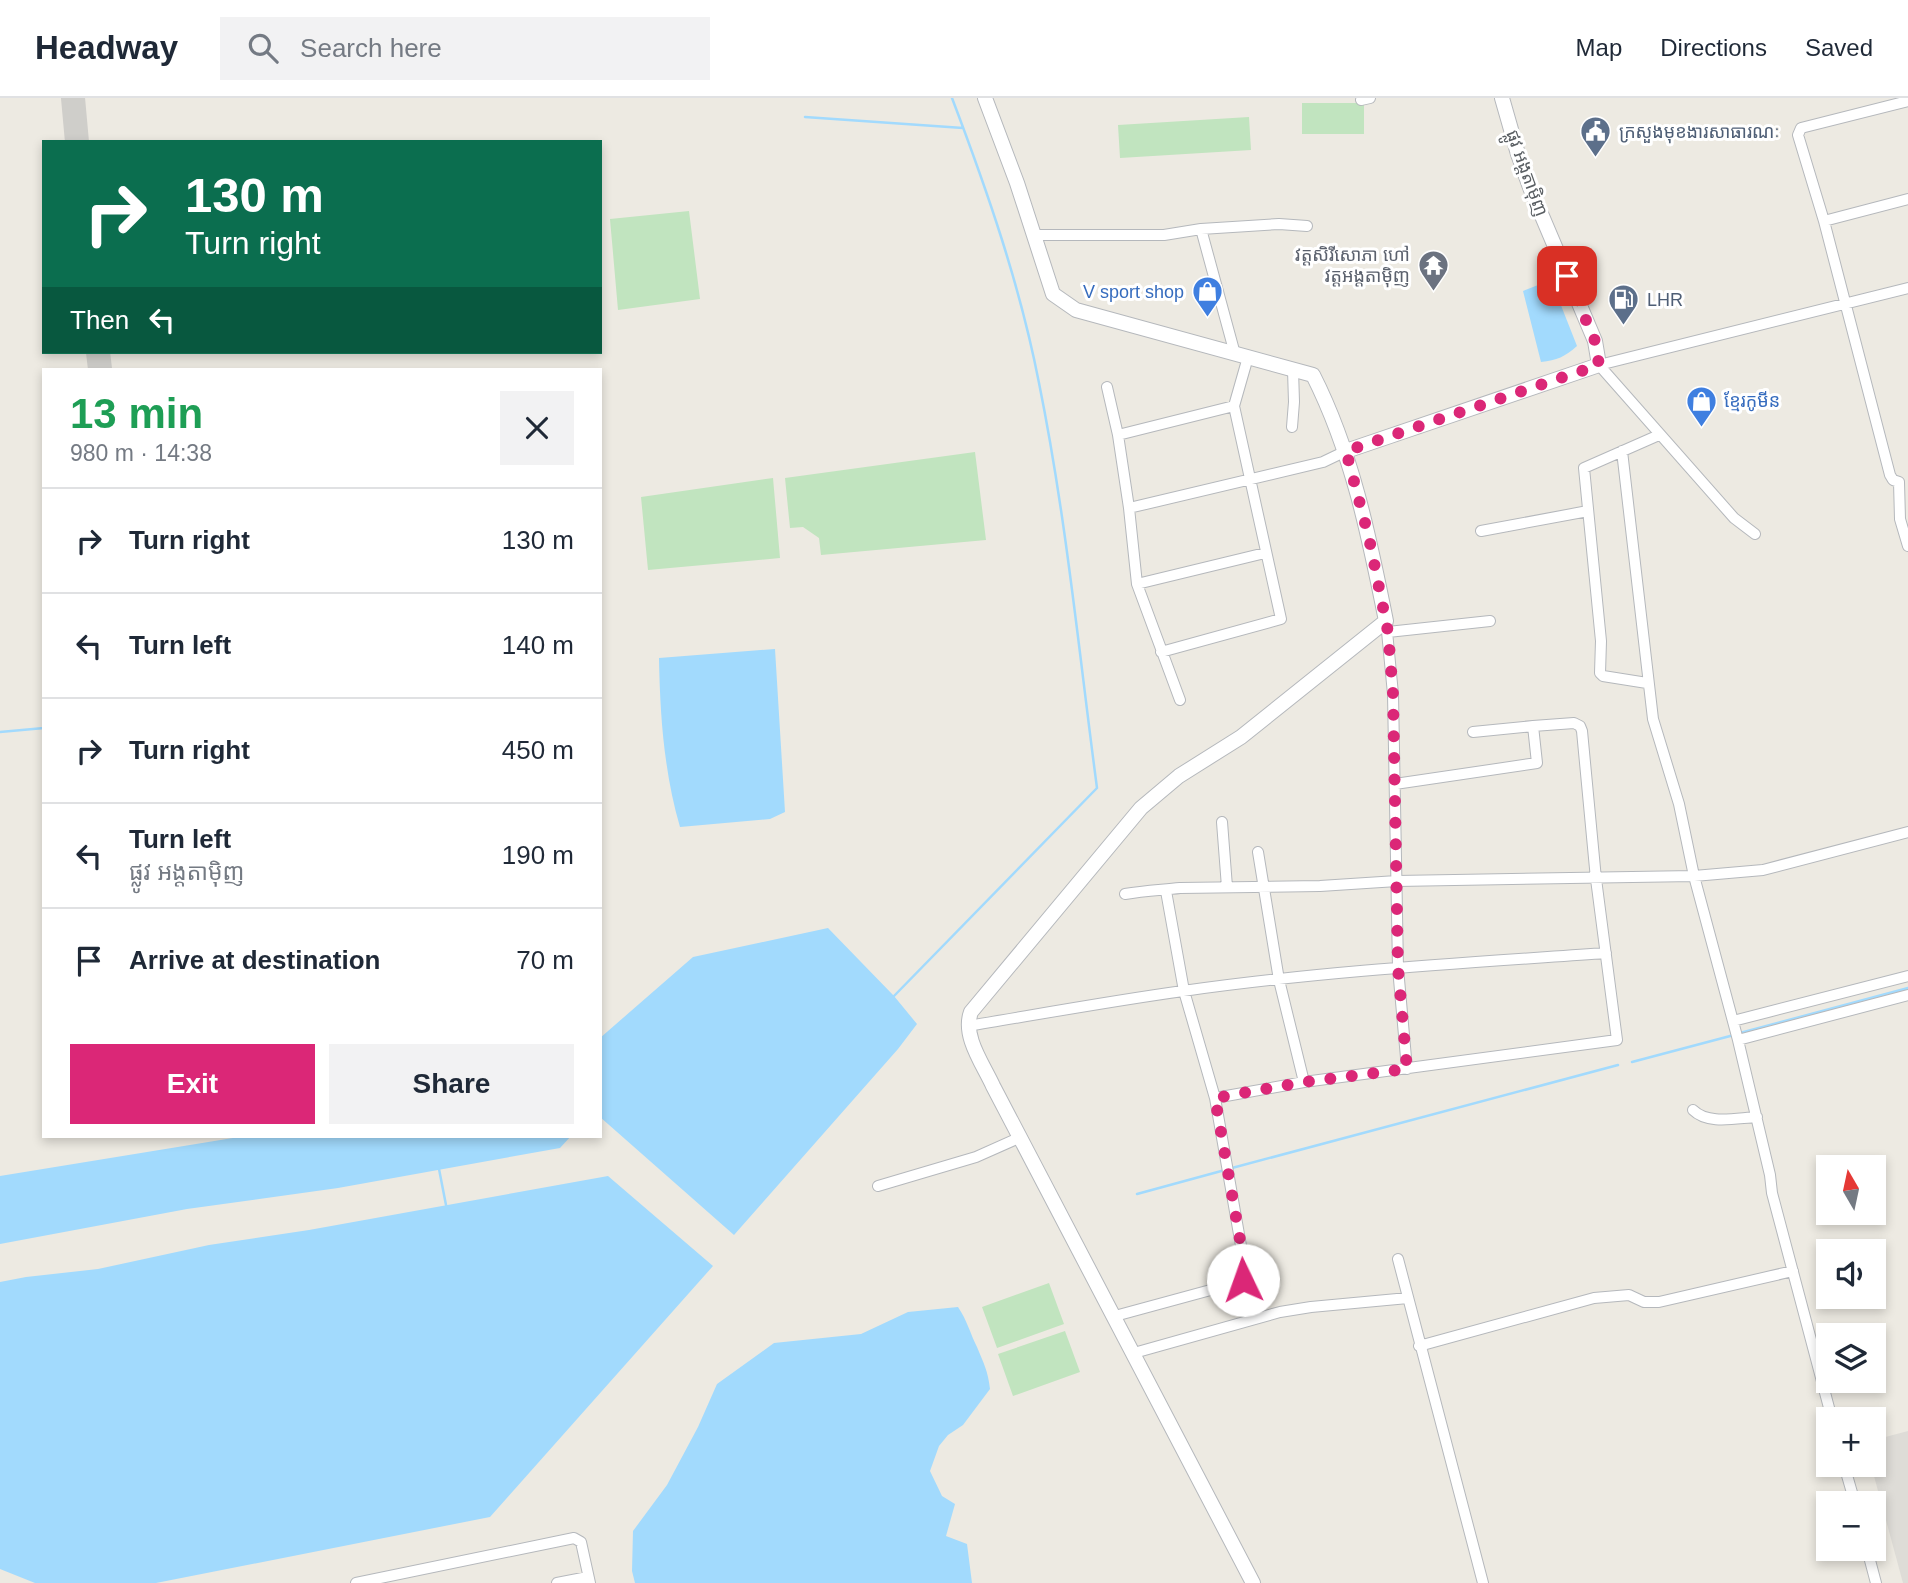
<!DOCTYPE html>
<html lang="en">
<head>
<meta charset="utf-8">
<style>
	:root { --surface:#fff; --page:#f2f2f3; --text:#1f2937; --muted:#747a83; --line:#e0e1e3; --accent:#db2777 }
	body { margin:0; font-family:Helvetica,"Noto Sans Khmer",sans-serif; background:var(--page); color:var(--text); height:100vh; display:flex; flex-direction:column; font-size:26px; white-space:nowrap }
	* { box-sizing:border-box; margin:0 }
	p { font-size:23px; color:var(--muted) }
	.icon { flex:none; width:38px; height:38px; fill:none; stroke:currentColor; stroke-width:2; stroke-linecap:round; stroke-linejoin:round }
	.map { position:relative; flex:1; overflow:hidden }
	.details { position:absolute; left:42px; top:270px; width:560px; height:770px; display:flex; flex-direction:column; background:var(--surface); border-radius:0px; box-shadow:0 4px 10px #0003 }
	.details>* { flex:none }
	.banner { position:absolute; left:42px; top:42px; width:560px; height:214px; border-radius:0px; box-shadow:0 4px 10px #0003; background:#0b6e4f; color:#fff; overflow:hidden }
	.needle { width:46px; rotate:351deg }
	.fabs { position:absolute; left:1816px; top:1057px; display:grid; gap:14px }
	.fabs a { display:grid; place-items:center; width:70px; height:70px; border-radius:0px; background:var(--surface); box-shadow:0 4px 10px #0003; font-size:35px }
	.pin { position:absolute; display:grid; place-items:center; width:60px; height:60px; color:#fff; margin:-30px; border-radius:14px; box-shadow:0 4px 10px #0006 }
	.me { position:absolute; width:77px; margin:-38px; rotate:357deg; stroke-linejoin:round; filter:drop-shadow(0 0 5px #0008) }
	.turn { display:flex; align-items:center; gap:24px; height:147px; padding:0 28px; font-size:32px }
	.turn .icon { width:91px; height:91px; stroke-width:2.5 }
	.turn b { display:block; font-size:49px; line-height:60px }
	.then { display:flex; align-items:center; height:66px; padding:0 28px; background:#0003; gap:14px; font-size:26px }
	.round { display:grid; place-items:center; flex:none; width:74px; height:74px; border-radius:0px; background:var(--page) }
	.overview { display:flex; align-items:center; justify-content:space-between; height:119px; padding:0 28px }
	h1 { font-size:42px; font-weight:800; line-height:52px; color:#1e9e55 }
	.action { display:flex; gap:14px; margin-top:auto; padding:14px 28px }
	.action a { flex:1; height:80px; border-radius:0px; background:var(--accent); color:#fff; font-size:28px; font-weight:800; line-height:80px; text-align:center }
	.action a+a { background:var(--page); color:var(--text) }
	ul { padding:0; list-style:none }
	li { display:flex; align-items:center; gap:21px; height:105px; padding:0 28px; border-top:2px solid var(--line) }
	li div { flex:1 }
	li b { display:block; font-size:26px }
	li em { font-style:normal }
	header { display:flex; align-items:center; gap:42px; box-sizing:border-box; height:98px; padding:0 35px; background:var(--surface); border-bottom:2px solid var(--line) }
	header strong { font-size:33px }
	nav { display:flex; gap:38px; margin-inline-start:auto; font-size:24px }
	.search { width:490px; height:63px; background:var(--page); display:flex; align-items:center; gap:18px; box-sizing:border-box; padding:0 24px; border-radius:0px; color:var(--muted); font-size:26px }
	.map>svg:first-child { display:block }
	.industrial { fill:#dedcd7 }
	.green { fill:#c1e4bf }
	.water { fill:#a2dafd }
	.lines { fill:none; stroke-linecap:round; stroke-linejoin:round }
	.stream { stroke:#a2dafd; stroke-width:2.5 }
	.taxiway { stroke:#cfceca; stroke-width:24 }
	.minor-casing { stroke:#b5b8bc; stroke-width:12 }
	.tertiary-casing { stroke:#b5b8bc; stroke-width:16 }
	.minor { stroke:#fff; stroke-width:10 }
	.tertiary { stroke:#fff; stroke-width:14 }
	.route { stroke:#db2777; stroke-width:12; stroke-dasharray:0 21.6 }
	.labels { text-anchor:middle; stroke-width:6; stroke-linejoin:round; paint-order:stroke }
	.service-label { font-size:18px; fill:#4e5e75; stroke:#fff; text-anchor:start }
	.street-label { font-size:18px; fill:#5a5f63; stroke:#fff }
	.worship-label { font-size:18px; fill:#5b616d; stroke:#fff; text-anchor:end }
	.shop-label { font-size:18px; fill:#366cbe; stroke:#fff; text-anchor:end }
</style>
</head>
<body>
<header>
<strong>Headway</strong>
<div class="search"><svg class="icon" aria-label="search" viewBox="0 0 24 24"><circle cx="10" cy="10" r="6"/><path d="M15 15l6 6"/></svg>Search here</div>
<nav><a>Map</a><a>Directions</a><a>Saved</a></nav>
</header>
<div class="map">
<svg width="1908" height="1485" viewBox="0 0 1908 1485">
	<rect width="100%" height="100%" fill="#edeae2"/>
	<path class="industrial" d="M1908 1333V1485H1903L1871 1367H1874V1342Z"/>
	<path class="green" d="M1302 5H1364V36H1302Z
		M1249 19 1251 52 1120 60 1118 27Z
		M689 113 700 201 618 212 610 121Z
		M975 354 986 442 821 457 819 440 803 429 790 430 785 380Z
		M773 380 780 460 648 472 641 399Z
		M1049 1185 1064 1226 997 1250 982 1209Z
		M1065 1233 1080 1274 1013 1298 998 1256Z"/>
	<path class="water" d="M1551 182 1577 248C1565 259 1557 262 1541 264L1523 193Z
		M775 551 785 714 770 721 680 729C664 674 660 617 659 560Z
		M828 830 894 898 917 926 898 951 734 1137 600 1019V940L693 859Z
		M245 1038H571L560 1050 338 1090 187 1111 0 1146V1078Z
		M608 1078 713 1168 490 1419 156 1485H35L0 1471V1184L26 1179 98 1171 209 1147 309 1132Z
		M958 1209C967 1222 970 1235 977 1249 984 1266 988 1273 990 1291L963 1327 948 1337 939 1348 930 1373 942 1398 955 1406 946 1438 967 1446 972 1485H635L632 1473 633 1433 667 1387 698 1329 717 1286 774 1245 861 1236 908 1214Z"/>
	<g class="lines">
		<path class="stream" d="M805 19 963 30
			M0 634 44 630
			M894 898 1097 690C1079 555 1066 418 1039 285 1020 187 987 92 952 0
			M1740 935 1908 890
			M1632 964 1734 937
			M1232 1070 1618 967
			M439 1071 446 1107
			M1137 1096 1225 1072"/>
		<path class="taxiway" d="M73 0 77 44
			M98 254 100 271"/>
		<defs>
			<path id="minor" d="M1361 2 1370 0
				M1824 123 1908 101
				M1201 131 1235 256
				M1034 137H1164L1201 131 1279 126 1307 128
				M1107 289 1118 337 1129 410 1137 486 1180 602
				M1292 329 1294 304 1293 272
				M1118 337 1234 308
				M1622 353 1653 621 1679 706 1694 778 1738 942 1770 1077 1772 1095 1832 1321
				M1899 384 1893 382 1890 377 1824 123 1798 37 1801 30 1908 3
				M1899 384 1900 421 1908 448
				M1129 410 1323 364 1346 353
				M1481 433 1588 413
				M1755 436 1734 420 1599 267 1908 190
				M1137 486 1265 455
				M1386 523 1393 596 1398 870 1407 971
				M1388 534 1490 523
				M1161 554 1281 521 1234 308 1248 259
				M1647 585 1603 578 1600 575 1601 543 1584 370 1659 337
				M1395 686 1537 665 1533 628 1473 634
				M1222 724 1227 789
				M1258 754 1279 882 1304 984
				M1125 796C1144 793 1162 792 1180 790L1320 788 1397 783 1694 778 1763 772 1908 734
				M1733 923 1908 878
				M968 928C1040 916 1111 903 1183 893 1323 873 1465 865 1606 855
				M1738 942 1908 897
				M1215 1000 1304 984 1617 942 1596 781 1582 633 1580 628 1574 625 1533 628
				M1693 1012C1708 1027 1736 1020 1757 1019
				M878 1088 976 1059 1021 1039
				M1398 1161 1483 1485
				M1115 1218 1240 1184 1246 1176 1215 1000 1184 893 1166 793
				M1419 1248 1594 1200 1629 1197 1644 1204H1659L1793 1173
				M1134 1255 1280 1214 1311 1209 1408 1200
				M1844 1367 1855 1405
				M1867 1451 1876 1485
				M356 1485 574 1440 581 1444 590 1485
				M557 1485 588 1479"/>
			<path id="tertiary" d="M985 0 1017 85 1053 196 1076 212 1313 277C1352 354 1369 438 1386 523L1241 639 1179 678 1141 710 971 914C962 938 983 966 993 988L1253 1485
				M1346 353 1599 267 1595 243 1531 92 1518 56 1502 0"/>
		</defs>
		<use href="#minor" class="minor-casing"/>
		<use href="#tertiary" class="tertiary-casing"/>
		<use href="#minor" class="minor"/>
		<use href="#tertiary" class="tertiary"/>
	</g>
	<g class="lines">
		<path class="route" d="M1243 1182 1246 1176 1215 1000 1304 984 1407 971 1398 870 1393 596 1388 534 1369 440 1346 353 1599 267 1595 243 1567 178"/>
	</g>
	<defs>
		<symbol id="civic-pin" viewBox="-11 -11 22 30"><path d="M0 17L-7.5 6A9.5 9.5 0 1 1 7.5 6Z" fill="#5c6f8a" stroke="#fff"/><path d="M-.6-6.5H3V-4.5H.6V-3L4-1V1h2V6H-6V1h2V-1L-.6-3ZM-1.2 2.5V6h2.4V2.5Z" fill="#fff"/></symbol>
		<symbol id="temple-pin" viewBox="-11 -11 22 30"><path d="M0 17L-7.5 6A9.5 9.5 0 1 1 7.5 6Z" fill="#6b7280" stroke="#fff"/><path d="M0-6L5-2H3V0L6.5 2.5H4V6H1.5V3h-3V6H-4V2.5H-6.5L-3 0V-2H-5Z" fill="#fff"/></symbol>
		<symbol id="shop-pin" viewBox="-11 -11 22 30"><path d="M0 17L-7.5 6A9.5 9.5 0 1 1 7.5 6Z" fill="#3f7fe0" stroke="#fff"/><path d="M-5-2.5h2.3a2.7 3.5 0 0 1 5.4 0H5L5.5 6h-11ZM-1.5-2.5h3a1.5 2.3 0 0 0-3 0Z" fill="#fff"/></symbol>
		<symbol id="fuel-pin" viewBox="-11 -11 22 30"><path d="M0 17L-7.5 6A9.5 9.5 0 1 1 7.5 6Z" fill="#5c6f8a" stroke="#fff"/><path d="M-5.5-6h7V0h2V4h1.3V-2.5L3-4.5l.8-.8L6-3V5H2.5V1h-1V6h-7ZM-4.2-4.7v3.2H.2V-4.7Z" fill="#fff"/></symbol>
	</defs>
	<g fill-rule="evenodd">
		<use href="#civic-pin" x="1578" y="16" width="35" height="47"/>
		<use href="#temple-pin" x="1416" y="150" width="35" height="47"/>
		<use href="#shop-pin" x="1190" y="176" width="35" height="47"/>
		<use href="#fuel-pin" x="1606" y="184" width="35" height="47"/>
		<use href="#shop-pin" x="1684" y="286" width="35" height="47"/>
	</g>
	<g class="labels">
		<g class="service-label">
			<text x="1619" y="40">ក្រសួងមុខងារសាធារណៈ</text>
			<text x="1647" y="208">LHR</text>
		</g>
		<g class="street-label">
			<text transform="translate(1527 75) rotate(70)" y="6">ផ្លូវ អង្តតាម៉ិញ</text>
		</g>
		<g class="worship-label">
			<text x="1410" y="163">វត្តសិរីសោភា ហៅ<tspan x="1410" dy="21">វត្តអង្តតាម៉ិញ</tspan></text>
		</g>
		<g class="shop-label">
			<text x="1184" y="200">V sport shop</text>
			<text x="1724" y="309" text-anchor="start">ខ្មែរកូមីន</text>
		</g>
	</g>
</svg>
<div class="fabs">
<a><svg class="needle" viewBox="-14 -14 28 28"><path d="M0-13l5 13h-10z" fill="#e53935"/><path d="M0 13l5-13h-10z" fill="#747a83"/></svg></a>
<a><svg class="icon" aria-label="sound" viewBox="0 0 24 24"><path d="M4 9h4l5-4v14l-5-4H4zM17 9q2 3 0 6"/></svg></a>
<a><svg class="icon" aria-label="layers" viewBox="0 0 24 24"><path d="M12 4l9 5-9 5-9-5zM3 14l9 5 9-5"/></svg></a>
<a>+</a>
<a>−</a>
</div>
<div class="pin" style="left:1567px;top:178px;background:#d93025"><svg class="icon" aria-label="arrive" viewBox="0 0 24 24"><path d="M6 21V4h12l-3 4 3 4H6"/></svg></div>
<svg class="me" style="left:1243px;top:1182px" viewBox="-20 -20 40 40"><circle r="19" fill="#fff"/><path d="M0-13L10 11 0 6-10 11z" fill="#db2777"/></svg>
<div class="banner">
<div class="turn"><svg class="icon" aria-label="right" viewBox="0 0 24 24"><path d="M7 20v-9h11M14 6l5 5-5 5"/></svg><div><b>130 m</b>Turn right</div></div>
<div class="then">Then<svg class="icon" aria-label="left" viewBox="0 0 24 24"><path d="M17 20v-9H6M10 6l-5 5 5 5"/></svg></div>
</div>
<section class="details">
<div class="overview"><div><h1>13 min</h1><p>980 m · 14:38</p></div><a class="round"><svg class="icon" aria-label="close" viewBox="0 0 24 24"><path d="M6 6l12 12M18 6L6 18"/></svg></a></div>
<ul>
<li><svg class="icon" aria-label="right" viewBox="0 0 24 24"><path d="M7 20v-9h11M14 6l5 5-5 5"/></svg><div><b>Turn right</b></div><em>130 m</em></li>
<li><svg class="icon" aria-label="left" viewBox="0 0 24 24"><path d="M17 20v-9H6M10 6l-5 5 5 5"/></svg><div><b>Turn left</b></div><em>140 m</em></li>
<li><svg class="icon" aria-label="right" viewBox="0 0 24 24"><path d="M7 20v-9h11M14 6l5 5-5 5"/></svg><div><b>Turn right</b></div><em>450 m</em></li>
<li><svg class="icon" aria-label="left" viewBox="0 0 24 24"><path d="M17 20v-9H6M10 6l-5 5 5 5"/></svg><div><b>Turn left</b><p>ផ្លូវ អង្តតាម៉ិញ</p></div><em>190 m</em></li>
<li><svg class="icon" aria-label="arrive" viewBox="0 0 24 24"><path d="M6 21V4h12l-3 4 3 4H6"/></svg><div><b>Arrive at destination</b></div><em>70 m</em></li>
</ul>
<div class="action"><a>Exit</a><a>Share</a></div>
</section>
</div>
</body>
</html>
